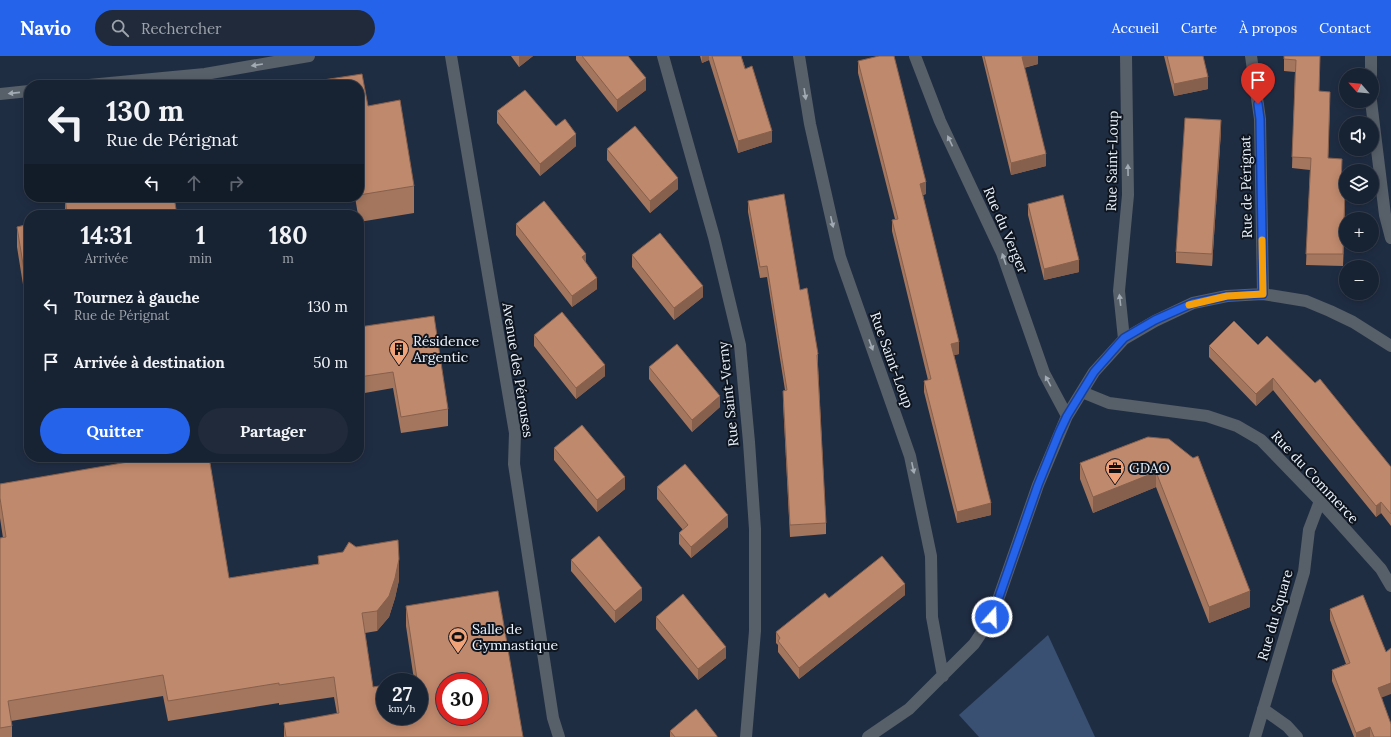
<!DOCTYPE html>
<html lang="fr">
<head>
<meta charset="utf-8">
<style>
	:root { --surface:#172232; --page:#202a3a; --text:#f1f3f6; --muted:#9ea4ac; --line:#363f4d; --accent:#2563eb }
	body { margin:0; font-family:Lora,serif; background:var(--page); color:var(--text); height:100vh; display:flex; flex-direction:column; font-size:15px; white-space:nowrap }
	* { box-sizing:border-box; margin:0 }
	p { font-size:13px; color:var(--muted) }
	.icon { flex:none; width:22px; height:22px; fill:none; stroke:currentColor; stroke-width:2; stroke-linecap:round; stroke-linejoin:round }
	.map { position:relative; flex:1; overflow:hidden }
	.drawer { position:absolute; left:24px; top:154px; width:340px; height:252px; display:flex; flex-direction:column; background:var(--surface); border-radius:16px; box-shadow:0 2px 10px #0003,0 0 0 1px var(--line) }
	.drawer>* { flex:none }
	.hud { position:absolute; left:24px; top:24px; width:340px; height:122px; border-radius:16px; box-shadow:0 2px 10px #0003,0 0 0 1px var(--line); background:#172232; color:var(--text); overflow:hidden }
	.needle { width:26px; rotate:297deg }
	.buttons { position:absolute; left:1339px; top:12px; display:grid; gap:8px }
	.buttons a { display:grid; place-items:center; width:40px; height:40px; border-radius:50%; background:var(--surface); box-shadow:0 2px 10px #0003,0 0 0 1px var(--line); font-size:20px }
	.speed { position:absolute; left:376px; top:617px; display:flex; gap:8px; font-size:20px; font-weight:700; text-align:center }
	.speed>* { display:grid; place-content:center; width:52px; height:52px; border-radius:50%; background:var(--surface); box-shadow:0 2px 10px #0003,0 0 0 1px var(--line); line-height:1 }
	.speed small { font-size:10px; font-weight:400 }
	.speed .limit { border:6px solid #d22; background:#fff; color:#111 }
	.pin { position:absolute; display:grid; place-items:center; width:34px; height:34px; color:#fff; margin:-41px -17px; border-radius:50% 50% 50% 0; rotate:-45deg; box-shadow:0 0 4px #0007 }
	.pin .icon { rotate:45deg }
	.me { position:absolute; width:44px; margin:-22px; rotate:20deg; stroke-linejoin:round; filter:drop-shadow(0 0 3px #0008) }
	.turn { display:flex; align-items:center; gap:14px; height:84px; padding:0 16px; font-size:18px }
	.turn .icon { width:52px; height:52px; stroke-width:2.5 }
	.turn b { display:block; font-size:28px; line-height:34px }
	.lanes { display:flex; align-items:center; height:38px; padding:0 16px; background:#0003; justify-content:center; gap:20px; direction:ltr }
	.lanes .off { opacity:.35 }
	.eta { display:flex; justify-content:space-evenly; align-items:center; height:68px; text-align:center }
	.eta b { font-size:24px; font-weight:700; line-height:28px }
	.cta { display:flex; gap:8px; margin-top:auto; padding:8px 16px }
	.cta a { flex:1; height:46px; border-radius:24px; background:var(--accent); color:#fff; font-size:16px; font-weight:700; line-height:46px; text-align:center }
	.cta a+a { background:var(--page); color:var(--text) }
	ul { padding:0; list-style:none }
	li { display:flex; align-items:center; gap:12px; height:56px; padding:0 16px }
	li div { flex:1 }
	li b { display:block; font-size:15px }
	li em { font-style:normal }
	header { display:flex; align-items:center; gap:24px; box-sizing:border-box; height:56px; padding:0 20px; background:var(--accent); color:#fff }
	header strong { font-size:19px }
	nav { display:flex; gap:22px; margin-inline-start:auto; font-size:14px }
	.search { width:280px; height:36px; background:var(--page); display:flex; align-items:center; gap:10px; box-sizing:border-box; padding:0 14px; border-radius:22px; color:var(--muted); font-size:15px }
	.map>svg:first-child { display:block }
	.green { fill:#395072 }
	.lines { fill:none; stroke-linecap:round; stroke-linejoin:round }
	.minor { stroke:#575f69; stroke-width:12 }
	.wall { fill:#a4765e }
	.shaded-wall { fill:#86604c }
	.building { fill:#bf896d; stroke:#86604c; fill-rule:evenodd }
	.oneway { fill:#a2aab4 }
	.route-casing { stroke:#184099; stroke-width:10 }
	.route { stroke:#2563eb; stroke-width:7 }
	.slow { stroke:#f59e0b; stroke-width:7 }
	.labels { text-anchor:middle; stroke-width:4; stroke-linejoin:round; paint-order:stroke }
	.street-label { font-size:14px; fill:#ecf4ff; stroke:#0f151f }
	.poi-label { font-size:14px; fill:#ecf4ff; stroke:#0f151f; text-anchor:start }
</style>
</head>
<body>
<header>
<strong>Navio</strong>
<div class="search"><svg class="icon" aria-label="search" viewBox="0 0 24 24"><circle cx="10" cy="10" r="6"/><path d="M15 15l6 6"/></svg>Rechercher</div>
<nav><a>Accueil</a><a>Carte</a><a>À propos</a><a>Contact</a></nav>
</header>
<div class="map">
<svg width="1391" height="681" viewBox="0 0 1391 681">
	<rect width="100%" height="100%" fill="#1f2d43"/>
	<path class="green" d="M1048 579 1095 681H979L959 659Z"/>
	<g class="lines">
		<path class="minor" d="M451 0 515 377 514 408 553 662 559 681
			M663 0 714 181 740 289 749 386 755 473V575L746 681
			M799 0 810 68 840 201 910 400 931 500 932 561 943 620
			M915 0 940 65 1002 197 1044 317 1067 360
			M1251 0 1260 63 1263 238
			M1371 0V19
			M89 29 205 18 309 0
			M0 38 29 35
			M1371 45 1385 159 1391 182
			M1124 283 1119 235 1128 139 1126 0
			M1082 336 1109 347 1207 360 1237 370 1261 384 1320 445 1381 513 1391 530
			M1263 653 1287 670 1297 681
			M868 681 909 653 974 588 992 561 1038 429 1067 360 1094 316 1124 283 1155 265 1193 247 1227 240 1263 238 1306 245 1330 255 1353 266 1391 290
			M1255 681 1304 516 1309 474 1320 445"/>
	</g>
	<path class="wall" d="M511 0H533L519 11Z
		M576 0H628L646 34 617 56 576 4Z
		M700 0H741L772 86 738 97 709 4 702 7Z
		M982 0H1038V8L1024 12 1046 110 1011 119Z
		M1164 0H1203L1208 33 1174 40Z
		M1284 0H1320L1319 35 1330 47 1328 102 1342 114V131L1345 143 1343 210 1306 209 1310 114 1292 112 1295 16 1284 15Z
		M858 5 926 138 923 139 959 298 954 299 991 459 957 467 924 336V325L928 324 892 175V164L895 163 858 17Z
		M359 29 368 50 414 130V157L359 166V159H358L355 141H359Z
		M497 55 556 70 576 90 540 120 497 67Z
		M1221 75 1212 210 1176 207V196Z
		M607 93 678 133 650 157 607 104Z
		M65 141H174L177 159H65Z
		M748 145 800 234 818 298V310L826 467V478L790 481 783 346V335L785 334 767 221 760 222 748 156Z
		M1028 148 1079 216 1044 224 1028 159Z
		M29 168V266L17 191V171Z
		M516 168 597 233 572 251 516 179Z
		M632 199 703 241 674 264 632 211Z
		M359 271 448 353V370L401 377 393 332 359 338Z
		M534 279 605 320 576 343 534 290Z
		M1258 289 1391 411V470L1381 457 1376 461 1273 334 1256 350 1209 301V290Z
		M649 311 720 351 692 376 649 323Z
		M1148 381 1250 551 1209 567 1156 431 1093 457 1080 423V407Z
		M554 392 625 433 597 456 554 404Z
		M124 401H209L229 522 318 508V500L399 524 395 542 389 561 377 575 365 577 373 631 414 624 406 570V550L523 681H284V667L337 658 334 641 279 649V647L168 665 163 640 11 665 12 670V681H0V482H3L0 462V428L125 407Z
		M657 431 728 471 691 502 679 488V477L683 474 657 443Z
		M571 504 642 544 615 567 571 515Z
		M905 539 799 623 778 596V589L776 587V576L829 542Z
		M1330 553 1382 642 1391 681H1354L1332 625V614L1346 608 1330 564Z
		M656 561 726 602 698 624 656 573Z
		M670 675 717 681H670Z"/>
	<path class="shaded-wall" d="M519 0H533L519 11Z
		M702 0H709V4L702 7Z
		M1025 0H1038V8L1022 12V1Z
		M1208 21V33L1174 40V28Z
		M646 22V34L617 56V44Z
		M1221 64V75L1212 210V198Z
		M772 75V86L738 97V85Z
		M576 78V90L540 120V108Z
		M1046 98V110L1011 119V107Z
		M678 122V133L650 157V145Z
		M926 126V138L920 139V128Z
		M1345 132V143L1343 210V198Z
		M586 198V209L582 201Z
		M1079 204V216L1044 224V213Z
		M597 222V233L572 251V240Z
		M703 230V241L674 264V252Z
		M959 286V298L951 300V288Z
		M605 309V320L576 343V332Z
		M1273 322V334L1256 350V338Z
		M720 340V351L692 376V364Z
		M1156 416V431L1093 457V441Z
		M625 421V433L597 456V444Z
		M1381 446V457L1376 461V450Z
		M991 447V459L957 467V456Z
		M728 459V471L691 502V491Z
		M399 503V524L395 542 389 561 377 575V555Z
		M905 528V539L799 623V612Z
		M642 532V544L615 567V555Z
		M1250 535V551L1209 567V551Z
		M726 591V602L698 624V613Z
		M1391 627V638L1378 643V632Z
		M1370 671V681H1356V677Z"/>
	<path class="building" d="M582 0H628L646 22 617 44Z
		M712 0H741L745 13 752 10 772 75 738 85Z
		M879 0H894L926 126 920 128 959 286 951 288 991 447 957 456 924 325 931 323 892 164 898 163 858 5Z
		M984 0H1025L1022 1 1046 98 1011 107Z
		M1167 0H1203L1208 21 1174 28Z
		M1284 0H1320L1319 35 1330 36 1328 102 1342 103 1341 131 1345 132 1343 198H1306L1311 102 1292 101 1296 4 1284 3Z
		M362 18 368 50 400 44 414 130 359 139V29H297V28Z
		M525 34 556 70 565 63 576 78 540 108 497 55Z
		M1185 62 1221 64 1212 198 1176 196Z
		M635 70 678 122 650 145 607 93Z
		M784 138 800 234 807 232 818 298 817 299 826 467 790 469 783 335 787 334 767 210 760 211 748 145Z
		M1063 139 1079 204 1044 213 1028 148Z
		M65 141H174L177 159H67Z
		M544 145 586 198 582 201 597 222 572 240 516 168Z
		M337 155V159H315Z
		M29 168V245L17 171Z
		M660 177 703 230 674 252 632 199Z
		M562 256 605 309 576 332 534 279Z
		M434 260 448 353 401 361 393 316 359 321V271Z
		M1234 265 1258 289 1267 280 1315 327 1320 323 1391 411V458L1381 446 1376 450 1273 322 1256 338 1209 290Z
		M677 288 720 340 692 364 649 311Z
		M582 369 625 421 597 444 554 392Z
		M1148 381 1169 383 1193 402 1198 400 1250 535 1209 551 1156 416 1093 441 1080 407Z
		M128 401H209L229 522 319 508 318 500 343 496 349 486 356 491 398 484 399 503 395 522 389 540 377 555 362 557 373 631 385 629V660H419V626H401L417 623 406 550 498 535 523 681H286L284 667 339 657 334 621 279 629V627L168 645 163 619 8 645 12 670 0 672V482L6 481 0 442V428L128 406ZM445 626H479V660H445Z
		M685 408 728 459 691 491 679 477 688 469 657 431Z
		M599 480 642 532 615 555 571 504Z
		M882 500 905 528 799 612 778 585 780 582 776 576 825 537 829 542Z
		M683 538 726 591 698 613 656 561Z
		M1363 539 1386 596 1391 592V627L1378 632 1391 668V681H1374L1370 671 1356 677 1332 614 1350 607 1330 553Z
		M696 653 717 680V681H675L670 675Z"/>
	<defs><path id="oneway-solid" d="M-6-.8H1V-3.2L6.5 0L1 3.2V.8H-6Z"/></defs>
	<g class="oneway">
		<use href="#oneway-solid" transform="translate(257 9) rotate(171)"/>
		<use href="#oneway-solid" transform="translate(14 37) rotate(174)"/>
		<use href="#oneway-solid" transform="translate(805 38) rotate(81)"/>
		<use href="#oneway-solid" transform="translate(950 85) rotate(-115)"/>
		<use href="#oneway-solid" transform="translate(1128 114) rotate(-91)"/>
		<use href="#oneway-solid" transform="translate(832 166) rotate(77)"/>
		<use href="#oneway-solid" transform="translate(1004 203) rotate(-109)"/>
		<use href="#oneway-solid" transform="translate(1120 244) rotate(-97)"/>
		<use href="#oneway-solid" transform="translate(871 289) rotate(70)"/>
		<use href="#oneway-solid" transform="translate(1048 325) rotate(-118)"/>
		<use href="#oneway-solid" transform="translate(913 412) rotate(78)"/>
	</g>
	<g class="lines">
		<defs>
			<path id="route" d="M992 561 1038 429 1059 377 1067 360 1094 316 1124 282 1155 264 1193 247 1227 240 1263 238 1260 63 1258 48"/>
		</defs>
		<use href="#route" class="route-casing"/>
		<use href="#route" class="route"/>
		<path class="slow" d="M1189 249 1227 240 1263 238 1262 184"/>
	</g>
	<defs>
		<symbol id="building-pin" viewBox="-11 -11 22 30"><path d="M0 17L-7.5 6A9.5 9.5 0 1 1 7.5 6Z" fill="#f0a278" stroke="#0f151f"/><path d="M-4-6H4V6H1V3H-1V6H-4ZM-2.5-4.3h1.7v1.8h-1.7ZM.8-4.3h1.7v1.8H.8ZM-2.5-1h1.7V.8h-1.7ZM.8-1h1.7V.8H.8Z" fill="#111"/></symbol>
		<symbol id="office-pin" viewBox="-11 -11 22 30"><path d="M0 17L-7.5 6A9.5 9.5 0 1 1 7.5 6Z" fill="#f0a278" stroke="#0f151f"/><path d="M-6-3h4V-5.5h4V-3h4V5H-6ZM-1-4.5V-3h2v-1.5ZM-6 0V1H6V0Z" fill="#111"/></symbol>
		<symbol id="stadium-pin" viewBox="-11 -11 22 30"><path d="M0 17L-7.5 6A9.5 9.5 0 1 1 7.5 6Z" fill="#f0a278" stroke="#0f151f"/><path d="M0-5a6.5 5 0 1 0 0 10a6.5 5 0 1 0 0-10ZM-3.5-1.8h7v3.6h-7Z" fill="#111"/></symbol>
	</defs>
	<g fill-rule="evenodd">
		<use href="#building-pin" x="388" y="282" width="22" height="30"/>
		<use href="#office-pin" x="1104" y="401" width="22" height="30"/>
		<use href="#stadium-pin" x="447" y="570" width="22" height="30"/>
	</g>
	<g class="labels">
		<g class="street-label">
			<text transform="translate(1112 105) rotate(-89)" y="5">Rue Saint-Loup</text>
			<text transform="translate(1246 131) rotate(-91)" y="5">Rue de Pérignat</text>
			<text transform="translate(1006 174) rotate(67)" y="5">Rue du Verger</text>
			<text transform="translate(892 304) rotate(70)" y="5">Rue Saint-Loup</text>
			<text transform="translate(518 314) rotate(81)" y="5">Avenue des Pérouses</text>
			<text transform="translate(728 338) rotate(-96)" y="5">Rue Saint-Verny</text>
			<text transform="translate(1315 421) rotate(47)" y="5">Rue du Commerce</text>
			<text transform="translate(1275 559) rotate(-74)" y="5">Rue du Square</text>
		</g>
		<g class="poi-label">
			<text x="413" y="290">Résidence<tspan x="413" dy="16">Argentic</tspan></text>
			<text x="1129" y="417">GDAO</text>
			<text x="472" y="578">Salle de<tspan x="472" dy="16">Gymnastique</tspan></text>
		</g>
	</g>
</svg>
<div class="buttons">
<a><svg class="needle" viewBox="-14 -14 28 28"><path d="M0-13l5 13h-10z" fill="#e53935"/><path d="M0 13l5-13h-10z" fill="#9ea4ac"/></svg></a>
<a><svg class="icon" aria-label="sound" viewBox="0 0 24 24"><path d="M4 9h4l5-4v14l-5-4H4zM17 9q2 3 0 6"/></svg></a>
<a><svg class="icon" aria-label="layers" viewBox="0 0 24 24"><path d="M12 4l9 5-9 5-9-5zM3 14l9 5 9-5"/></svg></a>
<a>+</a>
<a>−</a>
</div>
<div class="speed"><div>27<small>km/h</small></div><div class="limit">30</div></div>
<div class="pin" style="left:1258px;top:48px;background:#d93025"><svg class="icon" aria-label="arrive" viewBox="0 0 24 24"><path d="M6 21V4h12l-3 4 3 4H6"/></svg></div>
<svg class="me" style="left:992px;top:561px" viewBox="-20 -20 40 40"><circle r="17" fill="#2563eb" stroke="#fff" stroke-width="3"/><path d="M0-11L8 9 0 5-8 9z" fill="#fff"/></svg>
<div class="hud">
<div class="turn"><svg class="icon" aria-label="left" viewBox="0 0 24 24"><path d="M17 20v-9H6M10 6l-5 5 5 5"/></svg><div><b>130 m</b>Rue de Pérignat</div></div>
<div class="lanes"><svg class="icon" aria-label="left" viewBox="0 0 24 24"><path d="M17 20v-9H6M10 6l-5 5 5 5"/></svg><svg class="icon off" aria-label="ahead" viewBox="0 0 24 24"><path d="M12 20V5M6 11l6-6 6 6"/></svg><svg class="icon off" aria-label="right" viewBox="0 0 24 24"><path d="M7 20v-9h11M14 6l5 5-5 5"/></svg></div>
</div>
<section class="drawer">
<div class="eta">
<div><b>14:31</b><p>Arrivée</p></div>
<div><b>1</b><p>min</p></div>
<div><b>180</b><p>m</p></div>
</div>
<ul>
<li><svg class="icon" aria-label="left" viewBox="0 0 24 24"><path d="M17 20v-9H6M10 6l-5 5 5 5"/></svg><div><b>Tournez à gauche</b><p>Rue de Pérignat</p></div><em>130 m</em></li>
<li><svg class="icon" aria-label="arrive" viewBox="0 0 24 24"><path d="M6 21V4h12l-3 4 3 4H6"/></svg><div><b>Arrivée à destination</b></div><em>50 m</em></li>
</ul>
<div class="cta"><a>Quitter</a><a>Partager</a></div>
</section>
</div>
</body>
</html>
